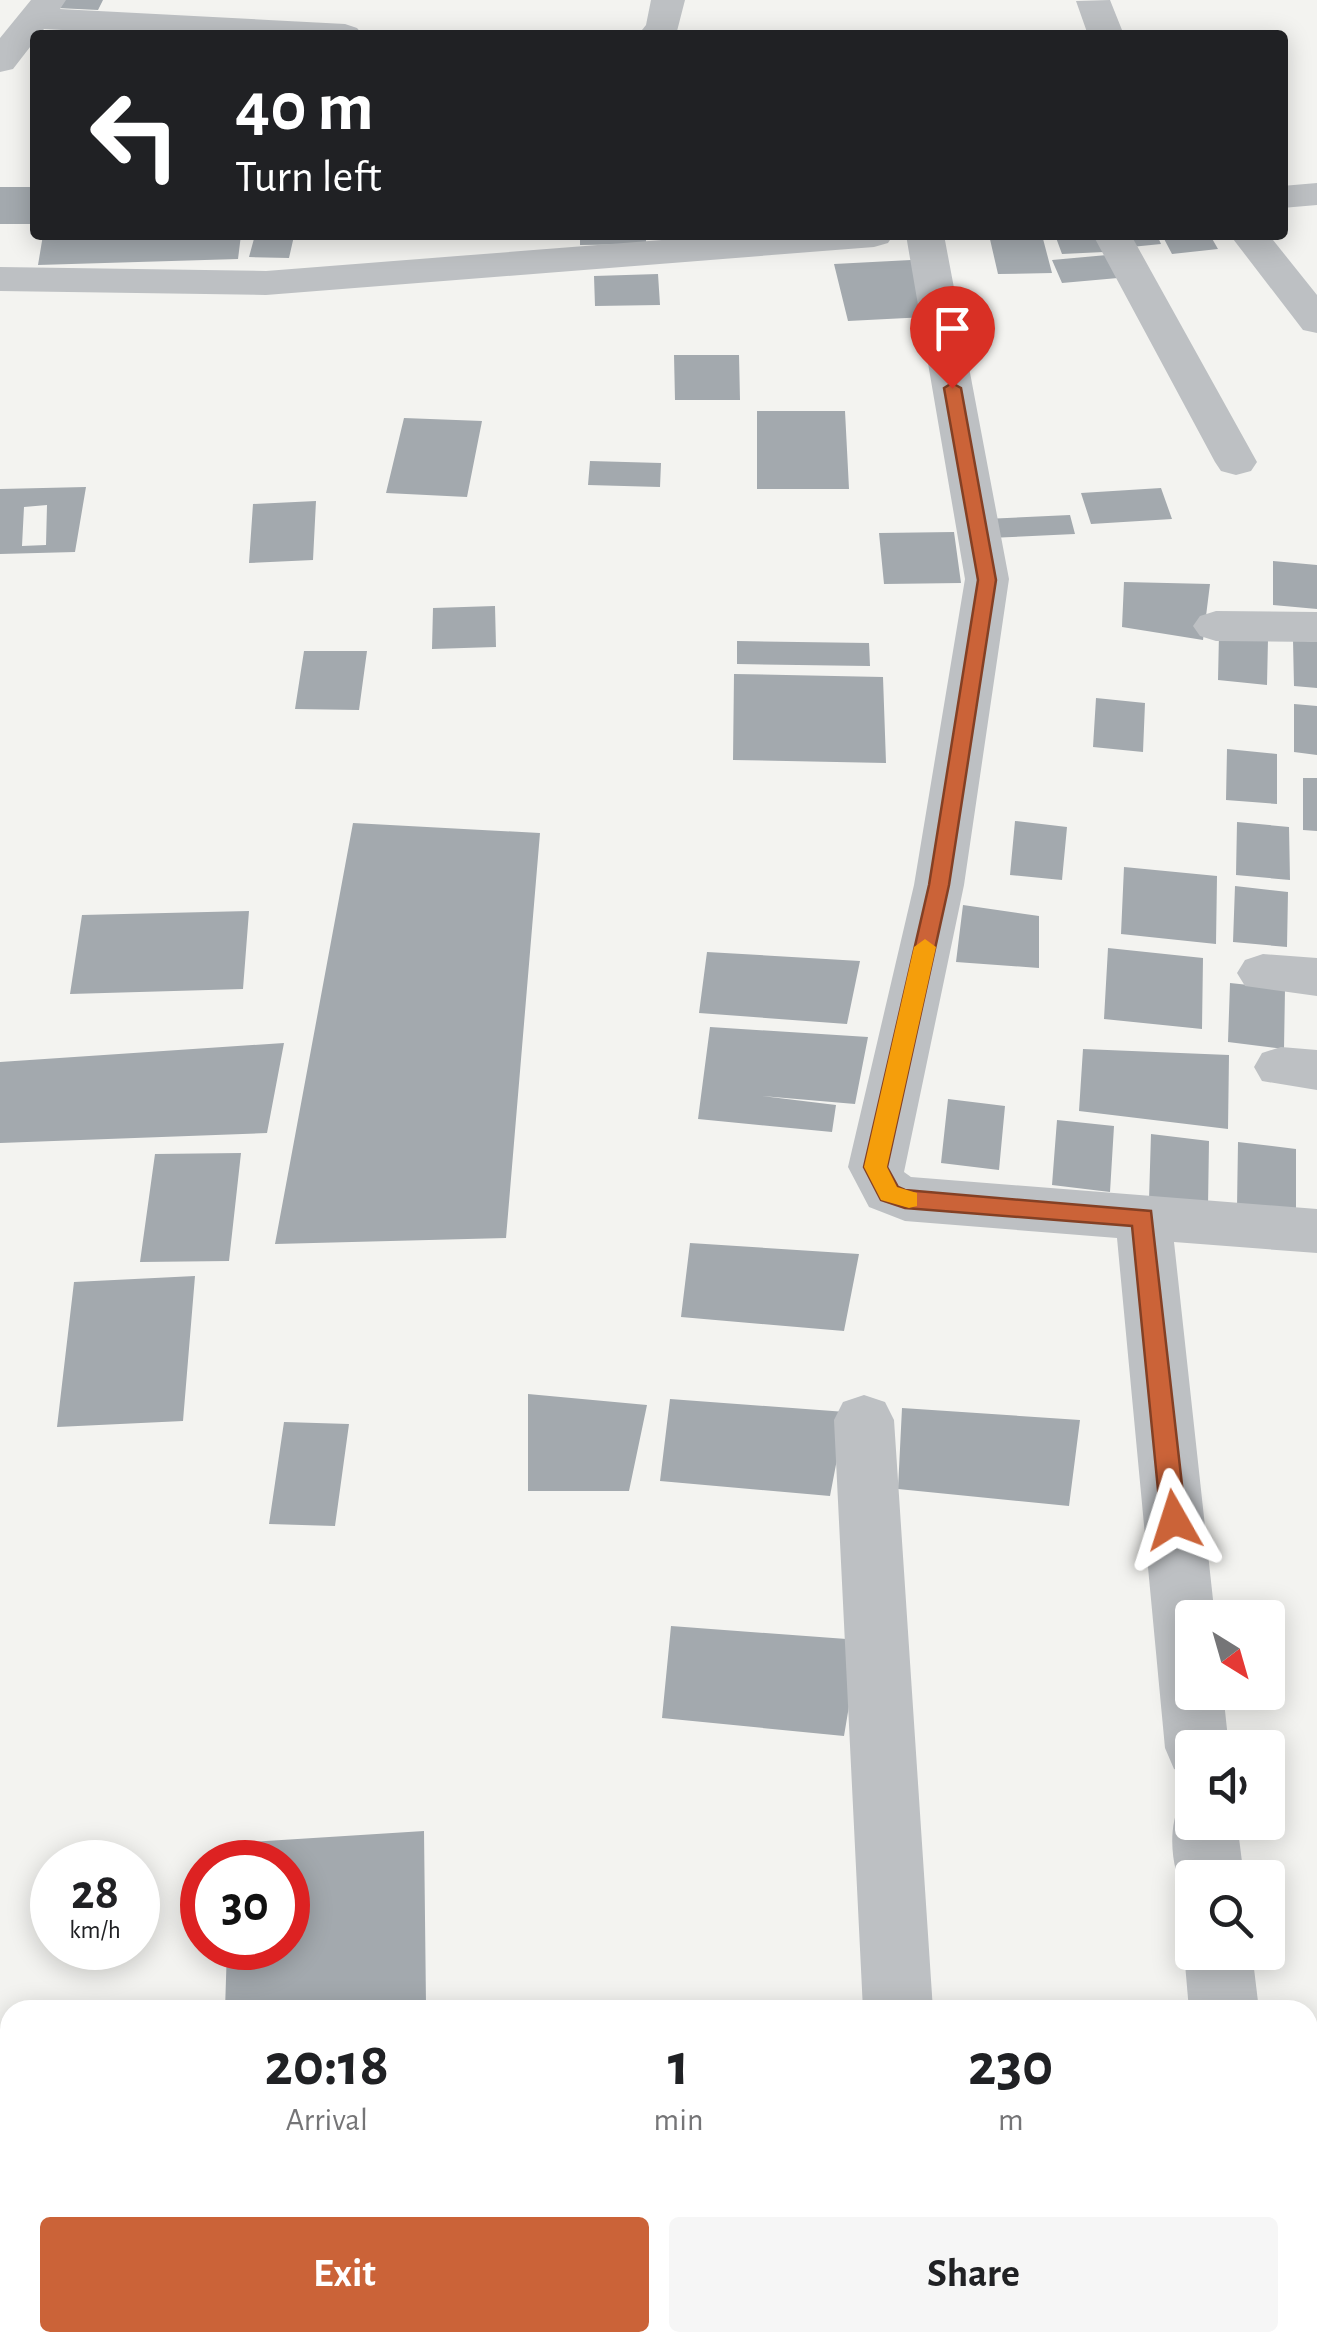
<!DOCTYPE html>
<html lang="en">
<head>
<meta charset="utf-8">
<style>
	:root { --surface:#fff; --page:#f6f6f6; --text:#202124; --muted:#757577; --accent:#cb6338 }
	body { margin:0; font-family:"Alegreya Sans",sans-serif; background:var(--page); color:var(--text); height:100vh; display:flex; flex-direction:column; font-size:38px; white-space:nowrap }
	* { box-sizing:border-box; margin:0 }
	p { font-size:32px; color:var(--muted) }
	.icon { flex:none; width:55px; height:55px; fill:none; stroke:currentColor; stroke-width:2; stroke-linecap:round; stroke-linejoin:round }
	.map { position:relative; flex:1; overflow:hidden }
	.details { position:absolute; left:0px; top:2000px; width:1318px; height:352px; display:flex; flex-direction:column; background:var(--surface); border-radius:30px 30px 0 0; box-shadow:0 5px 25px #0003 }
	.details>* { flex:none }
	.banner { position:absolute; left:30px; top:30px; width:1258px; height:210px; border-radius:10px; box-shadow:0 5px 25px #0003; background:#202124; color:#fff; overflow:hidden }
	.needle { width:65px; rotate:143deg }
	.buttons { position:absolute; left:1175px; top:1600px; display:grid; gap:20px }
	.buttons a { display:grid; place-items:center; width:110px; height:110px; border-radius:10px; background:var(--surface); box-shadow:0 5px 25px #0003; font-size:50px }
	.speed { position:absolute; left:30px; top:1840px; display:flex; gap:20px; font-size:50px; font-weight:700; text-align:center }
	.speed>* { display:grid; place-content:center; width:130px; height:130px; border-radius:50%; background:var(--surface); box-shadow:0 5px 25px #0003; line-height:1 }
	.speed small { font-size:25px; font-weight:400 }
	.speed .limit { border:15px solid #d22; background:#fff; color:#111 }
	.pin { position:absolute; display:grid; place-items:center; width:85px; height:85px; color:#fff; margin:-102px -42px; border-radius:50% 50% 50% 0; rotate:-45deg; box-shadow:0 0 10px #0007 }
	.pin .icon { rotate:45deg }
	.me { position:absolute; width:110px; margin:-55px; rotate:354deg; stroke-linejoin:round; filter:drop-shadow(0 0 8px #0008) }
	.turn { display:flex; align-items:center; gap:35px; height:210px; padding:0 40px; font-size:45px }
	.turn .icon { width:130px; height:130px; stroke-width:2.5 }
	.turn b { display:block; font-size:70px; line-height:85px }
	.eta { display:flex; justify-content:space-evenly; align-items:center; height:170px; text-align:center }
	.eta b { font-size:60px; font-weight:700; line-height:70px }
	.cta { display:flex; gap:20px; margin-top:auto; padding:20px 40px }
	.cta a { flex:1; height:115px; border-radius:10px; background:var(--accent); color:#fff; font-size:40px; font-weight:700; line-height:115px; text-align:center }
	.cta a+a { background:var(--page); color:var(--text) }
	.map>svg:first-child { display:block }
	.building { fill:#a3a9ae; fill-rule:evenodd }
	.lines { fill:none; stroke-linecap:round; stroke-linejoin:round }
	.minor { fill:#bdc0c3; fill-rule:evenodd }
	.route { fill:#cb6338; stroke:#844024; stroke-width:2.5 }
	.slow { fill:#f59e0b }
</style>
</head>
<body>
<div class="map">
<svg width="1317" height="2352" viewBox="0 0 1317 2352">
	<rect width="100%" height="100%" fill="#f3f3f0"/>
	<path class="building" d="M61 0H103L98 10 57 8Z
		M0 187H35V224H0Z
		M43 235H241L238 259 38 265Z
		M255 235 294 236 289 258 249 257Z
		M580 235H646V244L580 245Z
		M989 235H1042L1052 273 998 274Z
		M1055 235H1098L1104 252 1062 254Z
		M1116 235H1157L1161 244 1121 248Z
		M1162 235H1210L1218 249 1172 254Z
		M1107 255 1118 278 1062 283 1052 260Z
		M911 260 926 317 848 321 834 264Z
		M658 274 660 305 595 306 594 276Z
		M674 355H739L740 400H675Z
		M757 411H845L849 489H757Z
		M404 418 482 421 467 497 386 493Z
		M590 461 661 463 660 487 588 485Z
		M86 487 75 552 0 554V489ZM47 505 46 545 22 546 24 507Z
		M1161 488 1172 519 1091 524 1081 493Z
		M316 501 313 560 249 563 253 504Z
		M1070 515 1075 534 989 538 985 519Z
		M954 532 961 583 884 584 879 533Z
		M1273 561 1317 565V609L1273 605Z
		M1124 582 1210 584 1203 640 1122 627Z
		M495 606 496 647 432 649 433 608Z
		M1219 634 1268 639 1267 685 1218 680Z
		M1293 640 1317 642V688L1294 686Z
		M737 641 869 643 870 666 737 664Z
		M304 651H367L359 710 295 709Z
		M734 674 883 677 886 763 733 760Z
		M1096 698 1145 703 1143 752 1093 747Z
		M1294 704 1317 706V755L1294 752Z
		M1227 749 1277 754V804L1226 800Z
		M1303 778H1317V831L1303 830Z
		M1015 821 1067 827 1062 880 1010 875Z
		M1237 822 1289 827 1290 880 1236 875Z
		M353 823 540 833 506 1238 275 1244Z
		M1124 867 1217 876 1216 944 1121 934Z
		M1235 886 1288 892 1287 947 1233 942Z
		M963 905 1039 916V968L956 962Z
		M249 911 243 989 70 994 82 915Z
		M1108 948 1203 958 1202 1029 1104 1019Z
		M707 952 860 961 847 1024 699 1013Z
		M1230 983 1285 989 1284 1049 1228 1042Z
		M710 1027 868 1037 855 1104 762 1096 836 1105 832 1132 698 1119Z
		M284 1043 267 1133 0 1143V1062Z
		M1083 1049 1229 1055 1228 1129 1079 1111Z
		M948 1099 1005 1106 999 1170 941 1163Z
		M1057 1120 1114 1126 1110 1192 1052 1185Z
		M1151 1134 1209 1141 1208 1207 1149 1200Z
		M1238 1142 1296 1149V1215L1237 1208Z
		M241 1153 229 1261 140 1262 155 1154Z
		M690 1243 859 1254 844 1331 681 1317Z
		M195 1276 183 1421 57 1427 74 1282Z
		M528 1394 647 1405 629 1491H528Z
		M670 1399 846 1412 830 1496 660 1481Z
		M902 1408 1080 1420 1069 1506 898 1489Z
		M284 1422 349 1424 335 1526 269 1524Z
		M671 1626 860 1640 844 1736 662 1718Z
		M424 1831 426 2005 225 2010 227 1948H288V1862H231L232 1843Z"/>
	<g class="lines">
		<path class="minor" d="M31 0H66L60 9 345 24 357 28 363 35H153L44 29 13 69 0 72V38Z
			M651 0H685L676 35H638L646 25Z
			M1076 1 1110 0 1124 35H1088Z
			M1317 183V205L1282 208V186Z
			M726 235H893L888 243 874 247 266 295 0 291V267L266 271Z
			M906 235H944L1009 579 964 885 904 1172 911 1177 1317 1209V1253L1174 1242 1215 1618H1192V1692H1223L1229 1748H1192V1776L1174 1769 1165 1748 1117 1238 905 1221 869 1207 848 1167 914 885 965 579Z
			M1093 235H1131L1257 462 1251 471 1236 475 1221 471 1215 462Z
			M1230 235H1269L1317 295V333L1303 330Z
			M1216 611 1317 612V642L1216 641 1200 636 1193 626 1200 616Z
			M1263 954 1317 958V996L1245 986 1237 973 1245 960Z
			M1281 1047 1317 1050V1090L1262 1081 1254 1067 1262 1053Z
			M864 1395 885 1402 894 1420 933 2010H863L834 1420 843 1402Z
			M1192 1795V1822H1237L1244 1878H1192V1903L1186 1901C1172 1868 1166 1833 1181 1800Z
			M1192 1931V1952H1252L1259 2010H1189L1184 1952Z
			M581 2342H656L654 2352H578Z
			M884 2342H960L961 2352H885Z"/>
	</g>
	<path class="route" d="M952 383 961 388 996 580 949 885 887 1167 898 1187 905 1190 1151 1211 1186 1520 1174 1531 1161 1520 1132 1226 905 1208 881 1200 864 1167 929 885 978 580 944 388Z"/>
	<path class="slow" d="M925 939 936 947 887 1167 897 1187 917 1193V1206L909 1208 881 1200 864 1167 914 947Z"/>
</svg>
<div class="buttons">
<a><svg class="needle" viewBox="-14 -14 28 28"><path d="M0-13l5 13h-10z" fill="#e53935"/><path d="M0 13l5-13h-10z" fill="#757577"/></svg></a>
<a><svg class="icon" aria-label="sound" viewBox="0 0 24 24"><path d="M4 9h4l5-4v14l-5-4H4zM17 9q2 3 0 6"/></svg></a>
<a><svg class="icon" aria-label="search" viewBox="0 0 24 24"><circle cx="10" cy="10" r="6"/><path d="M15 15l6 6"/></svg></a>
</div>
<div class="speed"><div>28<small>km/h</small></div><div class="limit">30</div></div>
<div class="pin" style="left:952px;top:388px;background:#d93025"><svg class="icon" aria-label="arrive" viewBox="0 0 24 24"><path d="M6 21V4h12l-3 4 3 4H6"/></svg></div>
<svg class="me" style="left:1174px;top:1520px" viewBox="-20 -20 40 40"><path d="M0-17L14 15 0 8-14 15z" fill="#cb6338" stroke="#fff" stroke-width="4"/></svg>
<div class="banner">
<div class="turn"><svg class="icon" aria-label="left" viewBox="0 0 24 24"><path d="M17 20v-9H6M10 6l-5 5 5 5"/></svg><div><b>40 m</b>Turn left</div></div>
</div>
<section class="details">
<div class="eta">
<div><b>20:18</b><p>Arrival</p></div>
<div><b>1</b><p>min</p></div>
<div><b>230</b><p>m</p></div>
</div>
<div class="cta"><a>Exit</a><a>Share</a></div>
</section>
</div>
</body>
</html>
